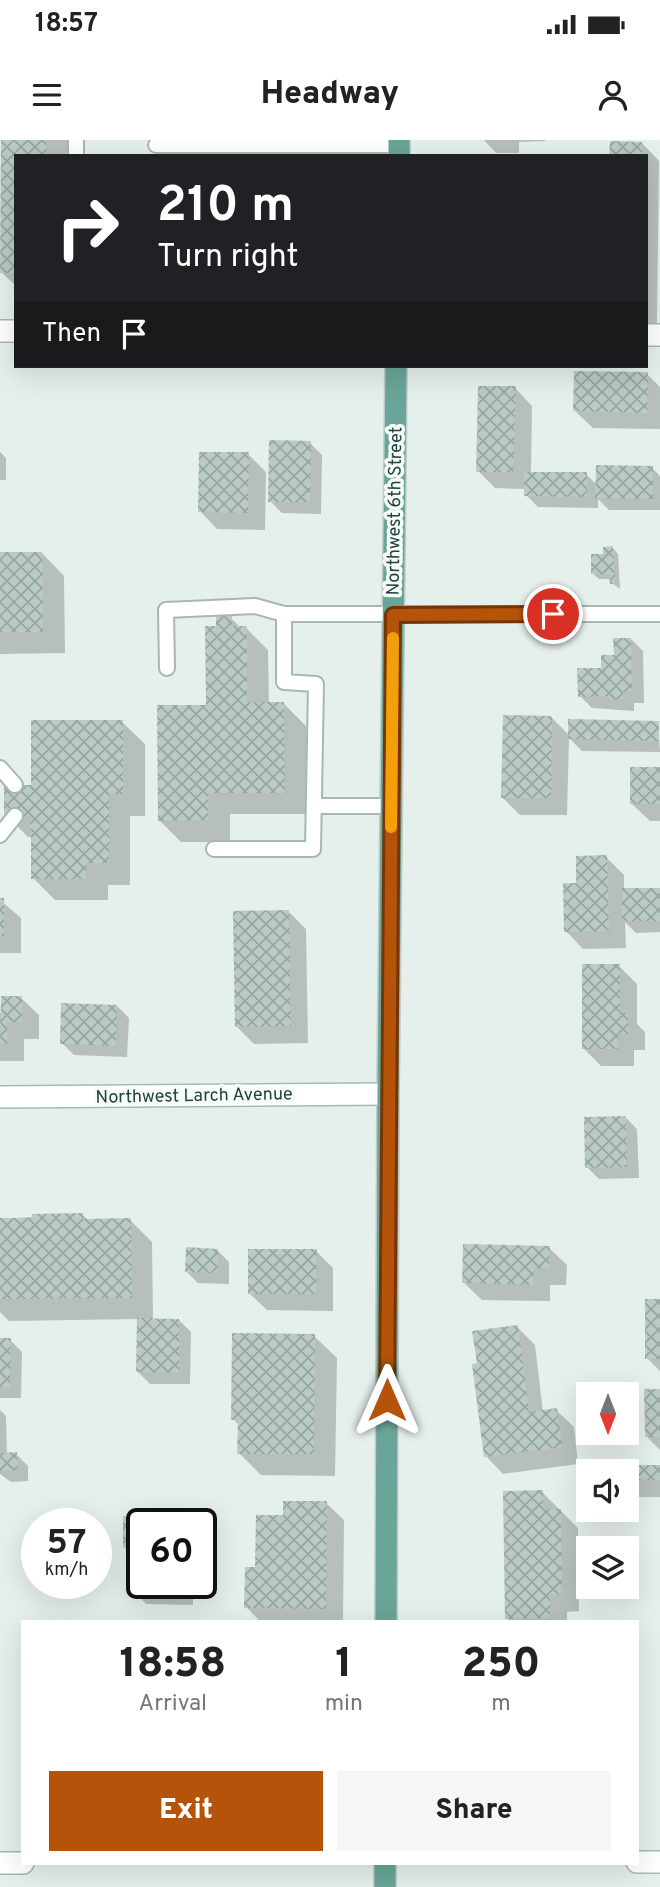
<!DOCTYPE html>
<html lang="en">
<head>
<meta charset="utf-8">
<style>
	:root { --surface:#fff; --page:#f6f6f6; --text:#222; --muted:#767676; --accent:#b45309 }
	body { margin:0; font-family:Overpass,sans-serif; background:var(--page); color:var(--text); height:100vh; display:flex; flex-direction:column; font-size:26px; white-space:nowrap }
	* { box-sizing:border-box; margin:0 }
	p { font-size:23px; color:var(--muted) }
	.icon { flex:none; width:38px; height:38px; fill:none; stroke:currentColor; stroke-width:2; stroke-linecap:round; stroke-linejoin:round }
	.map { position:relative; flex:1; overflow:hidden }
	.drawer { position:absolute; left:21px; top:1480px; width:618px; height:245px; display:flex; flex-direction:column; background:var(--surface); border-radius:0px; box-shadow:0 7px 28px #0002 }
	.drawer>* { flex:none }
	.guide { position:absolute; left:14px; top:14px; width:634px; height:214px; border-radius:0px; box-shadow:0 7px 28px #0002; background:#202124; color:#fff; overflow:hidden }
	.needle { width:46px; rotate:180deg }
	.tools { position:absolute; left:576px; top:1242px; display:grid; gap:14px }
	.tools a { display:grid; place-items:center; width:63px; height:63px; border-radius:0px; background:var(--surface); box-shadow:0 7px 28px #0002; font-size:35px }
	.speed { position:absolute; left:21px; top:1368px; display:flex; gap:14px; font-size:35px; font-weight:700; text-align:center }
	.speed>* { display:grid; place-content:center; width:91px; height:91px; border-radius:50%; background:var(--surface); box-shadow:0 7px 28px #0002; line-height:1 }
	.speed small { font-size:18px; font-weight:400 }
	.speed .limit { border:4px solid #111; border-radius:10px; background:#fff; color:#111 }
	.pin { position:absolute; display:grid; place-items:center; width:60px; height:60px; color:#fff; margin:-30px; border:4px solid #fff; border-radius:50%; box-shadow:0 2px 7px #0007 }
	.me { position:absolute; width:77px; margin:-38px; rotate:0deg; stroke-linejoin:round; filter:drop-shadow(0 0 5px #0008) }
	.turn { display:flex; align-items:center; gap:24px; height:147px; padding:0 28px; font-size:32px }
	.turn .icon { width:91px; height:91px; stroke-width:2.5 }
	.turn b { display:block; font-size:49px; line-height:60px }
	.then { display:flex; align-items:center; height:66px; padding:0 28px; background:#0003; gap:14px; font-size:26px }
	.eta { display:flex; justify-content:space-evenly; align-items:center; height:119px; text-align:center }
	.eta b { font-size:42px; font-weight:800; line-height:49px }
	.cta { display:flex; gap:14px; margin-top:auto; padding:14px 28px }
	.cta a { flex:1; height:80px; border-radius:0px; background:var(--accent); color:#fff; font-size:28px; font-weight:800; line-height:80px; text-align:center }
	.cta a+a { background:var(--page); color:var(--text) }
	.status { display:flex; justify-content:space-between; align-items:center; height:49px; padding:0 35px; background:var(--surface); direction:ltr }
	.status svg { height:19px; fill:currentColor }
	header { display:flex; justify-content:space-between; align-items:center; height:91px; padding:0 28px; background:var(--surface); font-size:32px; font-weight:800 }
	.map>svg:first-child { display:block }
	.shadow { fill:#0003 }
	.building { fill:url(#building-cross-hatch) }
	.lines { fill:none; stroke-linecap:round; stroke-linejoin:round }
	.lane-casing { stroke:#a7b8b2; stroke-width:18 }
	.street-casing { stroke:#a7b8b2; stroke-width:24 }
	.secondary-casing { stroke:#a3bbb3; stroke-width:24 }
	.primary-casing { stroke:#c1cac8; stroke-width:24 }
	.lane { stroke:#fff; stroke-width:14 }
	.street { stroke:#fff; stroke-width:21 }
	.secondary { stroke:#fff; stroke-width:21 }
	.primary { stroke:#69a598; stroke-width:21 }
	.route-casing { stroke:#753606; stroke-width:18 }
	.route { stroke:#b45309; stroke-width:12 }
	.slow { stroke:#f59e0b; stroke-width:12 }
	.labels { text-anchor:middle; stroke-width:7; stroke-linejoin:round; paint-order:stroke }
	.street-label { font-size:18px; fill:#23423a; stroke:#f6fbf9 }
</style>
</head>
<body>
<div class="status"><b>18:57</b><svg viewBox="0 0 49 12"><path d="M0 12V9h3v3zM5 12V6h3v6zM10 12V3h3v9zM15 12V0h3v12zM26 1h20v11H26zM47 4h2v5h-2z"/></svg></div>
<header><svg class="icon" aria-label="menu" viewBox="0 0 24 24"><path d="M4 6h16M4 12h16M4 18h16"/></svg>Headway<svg class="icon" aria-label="person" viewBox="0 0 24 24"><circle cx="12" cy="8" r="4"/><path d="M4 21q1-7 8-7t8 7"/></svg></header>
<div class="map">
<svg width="660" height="1747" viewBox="0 0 660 1747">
	<defs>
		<pattern id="building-cross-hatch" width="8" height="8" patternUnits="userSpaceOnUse" patternTransform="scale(1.75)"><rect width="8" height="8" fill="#bacac4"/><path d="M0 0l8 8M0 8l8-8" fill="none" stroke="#97a6a0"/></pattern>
	</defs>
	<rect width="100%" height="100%" fill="#e5efeb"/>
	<path class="shadow" d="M3 0H67V16H16V146L2 133Z
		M484 0H545V1L519 2V13H496Z
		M642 3 659 21 657 184H646V16H611Z
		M647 234 660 247V289L593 288 575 271Z
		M515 248 532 266 531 333 586 334 597 345 652 328 660 336V370H609L598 359V368L538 367 526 355V349L495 348 478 331Z
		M310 303 322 315 321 374 282 373 270 361Z
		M0 312 6 318V340H0Z
		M248 314 266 332 265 390 217 389 200 371Z
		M613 408 618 414 620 449 612 443 611 439H599L593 434Z
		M42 413 64 436 65 513 0 514V414Z
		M231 478 241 488H246L268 510 269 564H284L306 586V674H230V702H181L159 680 207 567 218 487Z
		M631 499 643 511 644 563H634V571L592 568 580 556Z
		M552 578 570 596 658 583 660 612 582 611 569 598 567 675H520L502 657Z
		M122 582 145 604V676H130V745H108V760H55L33 738V697H28L6 675 33 647Z
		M660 628V681H650L632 664Z
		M606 717 624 735V750L660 749V792L636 793 625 782 626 808 583 809 566 791 578 744Z
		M0 760 21 778V813H0Z
		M289 772 306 789 308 903 254 904 236 886Z
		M619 826 637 844V884L645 892V910H634V926H601L583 908Z
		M21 858 39 875V899H24V921H0V873Z
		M117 866 129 878 127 917 74 915 62 903Z
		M625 977 637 989 639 1038 599 1039 587 1027Z
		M82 1074 88 1080H130L152 1102 153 1180H179L191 1192 190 1244H150L138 1232 139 1179 9 1181 0 1172V1079Z
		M549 1108 567 1125 566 1145H550V1161L482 1160 464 1143Z
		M217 1110 229 1122V1144L198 1143 186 1131Z
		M316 1111 333 1128V1171L267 1170 249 1153Z
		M660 1161V1231L647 1218Z
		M517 1187 535 1205 543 1272 556 1270 574 1287 578 1324 503 1334 486 1316 479 1224Z
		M314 1196 337 1218 335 1336 261 1335 239 1313V1285L233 1279Z
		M0 1200H10L22 1212 21 1258H0Z
		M660 1250V1310L646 1296Z
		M0 1270 6 1276 7 1314H16L28 1326V1341L11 1342 0 1334Z
		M660 1327V1357H639L626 1345V1332Z
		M542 1352 578 1388 579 1471 567 1472V1482H511L506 1478Z
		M326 1363 344 1380 343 1482H261L246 1467 257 1428 285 1377Z
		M125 1378 176 1379 182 1384H142V1444H193V1465L146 1464 129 1446V1412L124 1407Z"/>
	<path class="building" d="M1 0H46V16H16V133H0Z
		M610 1 642 2V16H609Z
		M574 231 648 232 647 273 573 271Z
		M478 246H516L513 332H476Z
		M269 300 311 301 310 362H268Z
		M199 312H249L248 373 198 372Z
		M596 325 653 326V359L595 358Z
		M524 332H587V357L524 356Z
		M613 406 615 444H610L609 434H591V414H603V407Z
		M0 412H42L43 492H0Z
		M216 476H232V486H247V562H284L285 653H208V680L158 681 157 565H206L205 486H216Z
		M613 498H631L632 551 623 552V559L609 560 608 556 578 557 577 528H601V515H614Z
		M503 575 552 576 551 658H501Z
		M568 579 659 581V601L568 599Z
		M31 580H123V654H109V723H86V739H31V676H4V645H31Z
		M630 627H660V664H630Z
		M607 715 609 791 564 792 563 743H576V716Z
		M622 748H660V781H622Z
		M0 758H4V796H0Z
		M289 770 291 886 235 887 233 771Z
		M582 824H620V872L628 873V894L618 893V909H582Z
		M1 856H22V882H7V904H0Z
		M61 863 117 865 116 906 60 904Z
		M626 976 627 1027 585 1028 584 977Z
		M83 1073V1079L131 1078 132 1158 0 1159V1078H32V1074Z
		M463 1104 550 1106 549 1129 534 1128 533 1145 462 1143Z
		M186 1107 218 1109 217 1133 185 1132Z
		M248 1109H317L316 1154H248Z
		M645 1159H660V1219H645Z
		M137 1178 179 1179V1233L136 1232Z
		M518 1185 529 1272 557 1268 562 1307 484 1317 472 1224 477 1223 472 1191Z
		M232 1193 315 1194 314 1314H237L238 1280H231Z
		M0 1198H11L10 1247H0Z
		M644 1249H660V1297H645Z
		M17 1312V1330L0 1331V1313Z
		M620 1325H660V1340H626V1332H620Z
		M543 1350V1369H561L562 1454 550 1455V1478L505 1479 503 1351Z
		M283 1361H327L326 1469 244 1468 245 1427H255L256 1375H283Z
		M123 1376 177 1377V1384H142V1444H176V1448L127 1447 128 1407H123Z"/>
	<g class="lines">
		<defs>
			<path id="lane" d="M76 0V16
				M156 5H399
				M167 528 166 470 255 466 284 474
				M0 628 15 645
				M314 666H391
				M0 695 15 676
				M214 709H313L316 544 284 542V474H660"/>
			<path id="street" d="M0 191H16
				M646 195H660"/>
			<path id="secondary" d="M0 957 388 954
				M637 1722H660
				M0 1723H23"/>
			<path id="primary" d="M399 16V0
				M386 1482 388 954 396 226
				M385 1747V1724"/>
		</defs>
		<use href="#lane" class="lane-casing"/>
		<use href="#street" class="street-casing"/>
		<use href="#secondary" class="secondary-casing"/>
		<use href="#primary" class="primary-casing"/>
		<use href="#lane" class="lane"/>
		<use href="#street" class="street"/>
		<use href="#secondary" class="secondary"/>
		<use href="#primary" class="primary"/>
	</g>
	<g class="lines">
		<defs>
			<path id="route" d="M387 1260 393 475 553 474"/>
		</defs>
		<use href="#route" class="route-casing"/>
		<use href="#route" class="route"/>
		<path class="slow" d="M391 687 393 498"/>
	</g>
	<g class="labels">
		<g class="street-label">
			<text transform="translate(394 371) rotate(-89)" y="6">Northwest 6th Street</text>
			<text transform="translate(194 955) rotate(-1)" y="6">Northwest Larch Avenue</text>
		</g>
	</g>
</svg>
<div class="tools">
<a><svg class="needle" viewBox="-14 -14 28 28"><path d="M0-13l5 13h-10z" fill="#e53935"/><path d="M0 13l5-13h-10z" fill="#767676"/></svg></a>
<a><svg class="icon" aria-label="sound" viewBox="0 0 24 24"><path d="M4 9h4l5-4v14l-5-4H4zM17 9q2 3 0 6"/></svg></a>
<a><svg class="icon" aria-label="layers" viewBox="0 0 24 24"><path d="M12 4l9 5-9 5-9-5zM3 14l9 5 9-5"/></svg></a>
</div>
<div class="speed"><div>57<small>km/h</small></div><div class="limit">60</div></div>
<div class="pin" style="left:553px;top:474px;background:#d93025"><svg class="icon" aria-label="arrive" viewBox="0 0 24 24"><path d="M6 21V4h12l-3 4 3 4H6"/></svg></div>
<svg class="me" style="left:387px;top:1260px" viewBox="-20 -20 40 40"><path d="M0-17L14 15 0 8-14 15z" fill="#b45309" stroke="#fff" stroke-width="4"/></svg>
<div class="guide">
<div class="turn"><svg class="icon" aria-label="right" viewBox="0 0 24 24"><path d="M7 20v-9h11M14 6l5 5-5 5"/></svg><div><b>210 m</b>Turn right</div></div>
<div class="then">Then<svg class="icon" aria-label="arrive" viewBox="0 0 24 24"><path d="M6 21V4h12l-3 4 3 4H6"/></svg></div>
</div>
<section class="drawer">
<div class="eta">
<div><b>18:58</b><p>Arrival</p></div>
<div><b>1</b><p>min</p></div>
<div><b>250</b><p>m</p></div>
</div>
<div class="cta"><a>Exit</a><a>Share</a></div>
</section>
</div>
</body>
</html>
